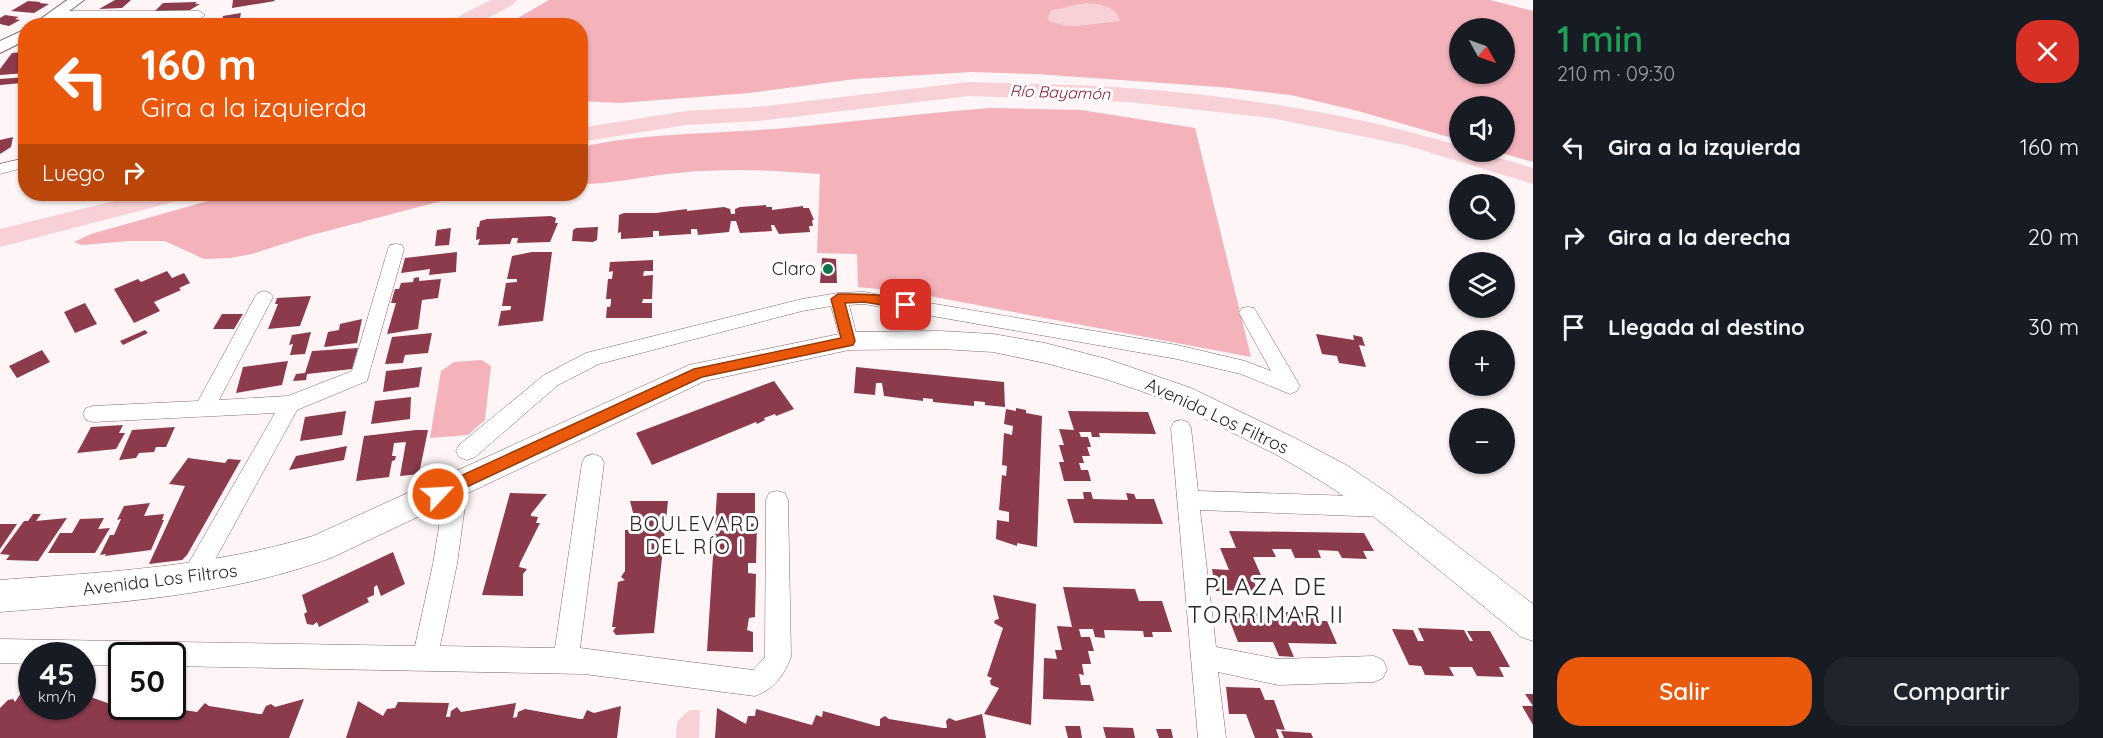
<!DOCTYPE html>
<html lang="es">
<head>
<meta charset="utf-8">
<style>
	:root { --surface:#171b24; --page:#20242c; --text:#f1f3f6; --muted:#9ea1a6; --accent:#ea580c }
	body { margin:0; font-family:Quicksand,sans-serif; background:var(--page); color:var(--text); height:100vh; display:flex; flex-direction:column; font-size:22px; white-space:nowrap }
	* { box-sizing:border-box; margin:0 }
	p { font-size:20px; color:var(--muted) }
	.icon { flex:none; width:33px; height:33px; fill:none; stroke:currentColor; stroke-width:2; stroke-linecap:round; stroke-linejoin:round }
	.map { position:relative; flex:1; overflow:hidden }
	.details { display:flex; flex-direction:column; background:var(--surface); width:570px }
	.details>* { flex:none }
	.hud { position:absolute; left:18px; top:18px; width:570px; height:183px; border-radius:24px; box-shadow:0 2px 4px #0004; background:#ea580c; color:#fff; overflow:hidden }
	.needle { width:39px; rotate:130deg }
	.fabs { position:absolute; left:1449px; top:18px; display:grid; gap:12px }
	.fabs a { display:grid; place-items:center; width:66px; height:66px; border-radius:50%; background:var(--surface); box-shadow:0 2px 4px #0004; font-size:30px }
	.speed { position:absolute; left:18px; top:642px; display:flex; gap:12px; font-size:30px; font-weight:700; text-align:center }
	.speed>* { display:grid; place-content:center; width:78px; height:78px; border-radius:50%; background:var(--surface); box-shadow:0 2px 4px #0004; line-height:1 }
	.speed small { font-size:15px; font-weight:400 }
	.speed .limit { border:3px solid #111; border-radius:9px; background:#fff; color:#111 }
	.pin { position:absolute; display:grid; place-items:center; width:51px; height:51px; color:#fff; margin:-26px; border-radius:12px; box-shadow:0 3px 9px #0006 }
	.me { position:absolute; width:66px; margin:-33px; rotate:65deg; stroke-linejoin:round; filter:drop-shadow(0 0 4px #0008) }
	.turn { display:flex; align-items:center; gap:21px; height:126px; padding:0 24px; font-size:27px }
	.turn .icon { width:78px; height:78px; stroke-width:2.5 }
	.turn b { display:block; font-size:42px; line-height:51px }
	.then { display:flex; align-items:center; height:57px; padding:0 24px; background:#0003; gap:12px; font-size:22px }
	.round { display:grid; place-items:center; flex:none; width:63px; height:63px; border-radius:24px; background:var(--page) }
	.summary { display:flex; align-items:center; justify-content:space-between; height:102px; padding:0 24px }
	h1 { font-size:36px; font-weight:600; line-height:45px; color:#1e9e55 }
	.cta { display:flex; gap:12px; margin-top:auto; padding:12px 24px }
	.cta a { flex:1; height:69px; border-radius:24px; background:var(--accent); color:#fff; font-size:24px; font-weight:600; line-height:69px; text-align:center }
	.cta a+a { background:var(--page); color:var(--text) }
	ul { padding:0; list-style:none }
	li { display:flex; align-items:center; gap:18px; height:90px; padding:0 24px }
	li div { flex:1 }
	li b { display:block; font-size:22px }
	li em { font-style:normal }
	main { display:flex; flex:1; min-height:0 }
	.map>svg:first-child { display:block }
	.green { fill:#f4b2bb; fill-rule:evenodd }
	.water { fill:#f7d1d6 }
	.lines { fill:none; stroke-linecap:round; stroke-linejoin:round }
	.river { fill:#f7d1d6; fill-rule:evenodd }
	.building { fill:#8b3b4c }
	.minor-casing { stroke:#816b6e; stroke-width:1 }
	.tertiary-casing { stroke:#816b6e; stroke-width:2 }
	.secondary-casing { stroke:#816b6e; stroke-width:1 }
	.minor { fill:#fff; fill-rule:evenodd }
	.tertiary { fill:#fff; fill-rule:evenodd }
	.secondary { fill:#fff; fill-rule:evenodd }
	.route { fill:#ea580c; stroke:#983908; stroke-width:1.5 }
	.poi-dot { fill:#0f744b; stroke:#fff; stroke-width:2 }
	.labels { text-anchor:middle; stroke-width:6; stroke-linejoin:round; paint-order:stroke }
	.far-water-label { font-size:16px; font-style:italic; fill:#831a38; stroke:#fff }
	.poi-label { font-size:18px; fill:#2e2526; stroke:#fff; text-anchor:end }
	.street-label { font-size:18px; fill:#2e2526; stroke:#fff }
	.neighbourhood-label { font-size:20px; letter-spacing:1.5px; fill:#2e2526; stroke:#fff }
	.near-neighbourhood-label { font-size:24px; letter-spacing:1.5px; fill:#2e2526; stroke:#fff }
</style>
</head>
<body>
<main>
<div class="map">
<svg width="1533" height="738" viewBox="0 0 1533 738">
	<rect width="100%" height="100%" fill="#fff5f6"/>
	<path class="green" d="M549 0H1490L1533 11V162L1498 152H1504V106H1460L1459 140 1358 111 1291 95 1220 87 1036 74 972 72 855 79 749 93 619 103 581 101 580 26H504ZM1460 28H1504V74H1460Z
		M991 108 1081 110 1195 128 1251 357 908 292 858 287 857 254 817 253 820 174C772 170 725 168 677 173 644 176 613 184 581 184L580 147C650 132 716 134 786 128 854 122 922 113 991 108Z
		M233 194H468L308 236 252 254 230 258 204 259 165 241H128L82 245 74 242 91 234Z
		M482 360 491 366 485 420 468 435 430 438 441 371 454 362Z"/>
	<path class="water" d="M1086 3C1099 4 1118 6 1120 21L1078 26H1066L1049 21 1047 17 1052 10Z
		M689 710H700L699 738H676L677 722Z"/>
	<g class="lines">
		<path class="river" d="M491 0H517L514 4 473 26H449L461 15Z
			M969 82C1022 84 1075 84 1128 88 1239 96 1353 114 1460 146V152H1479L1533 168V184L1405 145 1271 118 1129 102 969 96 757 121 686 125 580 142V128L686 111 757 107Z
			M143 194H185L181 200 0 247V229Z"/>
	</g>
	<path class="building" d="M115 0H131L122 8 99 9Z
		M233 0H274L275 1 232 8Z
		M28 1 41 2 39 3 49 4 34 13 11 11Z
		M197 2 195 4H200L190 10 155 11 163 3Z
		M241 13 239 23 221 25 223 16Z
		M5 15 19 17 15 19 20 20 9 26 0 24V18Z
		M75 21 152 23 181 22 178 26H64L68 22Z
		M26 46V73L0 75V69L12 53 21 52Z
		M26 77 22 83 0 85V79Z
		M13 137 11 147 0 154V140Z
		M766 205V207H772V210L803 206V208H809L814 220H812L813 226H809L810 232 779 234 774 225H771L772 231 740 233 736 221H731L729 232 698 235 697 229H691V234L659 236V231H653V237L621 239V232L618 233 619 215 624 213H656L687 209V211L724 207 730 209 731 214H735V209L740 207Z
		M551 216 556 218 555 223H558L550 242 517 243 518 238H512L510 244 478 245 480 239 476 240 477 227H479L480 221 487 219Z
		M598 227 597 240 593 242 572 241 573 230 576 228Z
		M451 228 449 245 435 246 437 230Z
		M457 252 456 272 429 275 430 269 401 273 405 258Z
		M532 252H552L543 321 498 326 501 311 510 310 511 308V306H502L506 283 517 282V279H507L512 256Z
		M822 258 836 259 837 283H820Z
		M653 260V271H644L643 276 653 275 652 299H643L642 303H652V318H606L607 307H610L611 303V299H606L608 279H612L613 271 609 272 610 262Z
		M167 271 172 278 184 273 190 283 179 288 181 290 154 302 160 311 134 323 114 289 138 279 141 282Z
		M419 277V281L441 279 438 298 422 300 418 329 387 334 396 303H391L395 289H399L401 283 413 282 414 278Z
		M311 296 300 326 268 329 278 304H275L277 298Z
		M85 303 97 324 75 333 64 312Z
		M222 314H243L234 329H213Z
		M362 319 357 343 324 347 328 332 339 330 340 324Z
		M145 330 148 333 123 345 120 341Z
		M311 332 305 354 290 355 293 344 289 345 292 335Z
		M432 333 428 353 405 355 403 363 385 364 392 337Z
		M1316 334 1354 340 1353 335 1362 337 1365 346 1359 345 1366 367 1339 363 1337 356 1322 354Z
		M358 348 352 369 307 374 306 380 293 381 296 374 305 373 312 351Z
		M42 350 50 362 17 378 9 366Z
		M288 361 282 385 236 393 243 367Z
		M422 367 419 387 383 392 386 371Z
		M856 367 1004 382 1005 407 985 405V402L974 401V406L933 402V399L923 398V401L884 396 882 383H876L875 395 854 393Z
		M774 381 794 409 776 416 775 414 764 418 765 420 757 424 756 422 652 465 636 433Z
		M411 397 410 419 371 424 375 401Z
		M1016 408 1026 410V413L1042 416 1037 547 1017 543V546L996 539 997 520 1009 522V512L999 510 1002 475 1006 476 1007 466 1002 465 1004 433 1012 435 1013 426 1004 424 1006 409 1016 411Z
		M346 411 342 435 300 441 305 417Z
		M1068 411 1148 412 1156 434 1099 433 1100 437H1092L1091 432H1079L1081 437H1088L1091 447H1087L1090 456H1082L1084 463H1079L1081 470H1088L1091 481H1064L1059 462H1064L1059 445H1064L1059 429 1074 430Z
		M123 425 119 433H125L116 449 77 453 91 427Z
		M175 427 166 447H156L154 452 139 453 136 458 119 460 132 430Z
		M416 430H428L419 474 400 476 406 442 394 443 392 456H396L395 460 392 461 389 477 356 481 364 436Z
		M347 446 344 460 289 470 296 456Z
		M188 458 225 463 228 459 241 460 187 555 182 560 149 564 185 486 169 484Z
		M1083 492H1091L1093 499 1128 500 1126 493 1134 494 1136 499H1154L1163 524 1074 523 1067 499H1084Z
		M510 493 547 494 531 514V516L538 517 536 523H540L520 563 519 567 527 569 523 574V596L482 595Z
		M717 493H755V513L750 514V524L757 523 756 563H748V573L756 574 755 617 749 618 747 630 753 632V652L707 651Z
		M630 501H668L654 633 616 635 613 631 616 627H612L618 582 625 580 621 577 625 571V530H634L629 525 635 520Z
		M150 503 144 516 164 514 162 520H164L151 550 105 556 106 554 100 555 110 535H114L121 519 117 520 124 506Z
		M33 514H41L36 521 67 518 38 561 6 560 10 555 0 554 24 521H28Z
		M104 518 98 529 110 528 95 553H48L60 533H72L80 519Z
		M0 524H17L0 549Z
		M1229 531 1364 533 1374 551H1363L1367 559 1342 558 1338 551 1318 550 1321 558H1295L1291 549H1272L1276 557H1253L1264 582 1254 581 1258 592 1216 591 1212 569 1229 570 1220 548H1236Z
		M393 552 405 584 381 596 377 585 374 587V595L367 598 369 602 319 627 317 622 313 625 307 624 304 614 307 612 302 595Z
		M1063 587 1135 589 1139 601H1162L1172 632H1152L1153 637H1144L1143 631 1104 630 1105 638 1095 637 1093 629H1079L1081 637H1090L1094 651H1088L1091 664H1082L1084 675 1079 674 1081 685H1090L1094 701 1043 699 1044 658 1057 659 1055 650H1062L1057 626 1072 627Z
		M993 595 1036 604 1031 725 984 714 999 688 991 685 990 681 992 678 987 676 1003 628 994 623 995 620 999 619Z
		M1237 612H1263L1267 620H1288L1284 612H1312L1316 621H1327L1337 644 1288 643 1294 657 1279 656 1273 642H1238L1229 619 1240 620Z
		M1418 628 1464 630 1470 641H1473L1467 631H1490L1510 667H1499L1504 677 1477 676 1472 667H1449L1454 676 1425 675 1421 666 1409 665 1392 629 1413 630 1418 641H1424Z
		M1226 687 1260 688 1265 700H1274L1285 730 1276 729 1279 738H1255L1246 714H1229Z
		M21 693 32 697V706H56L62 709 82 706 85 695 127 710H132L134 706H157L197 712 205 703 209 706 259 714H262L266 706 271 704 275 707 304 699 289 738H0V708L8 700 13 699 15 702Z
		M1525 694H1533V725L1522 706H1533Z
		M358 701 383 716 387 709 395 708 398 702 449 703 446 717H450L451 711 457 707 461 712 516 703 513 718 517 717 518 712 525 709 580 719H583L587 710 594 713 621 706 617 738H346Z
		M717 708 746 724 748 716H755L756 709 808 724 812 725 816 715 822 717 823 711 877 726H880V719L885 716 889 719 943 728H947L946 721 949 718 956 721 982 714 986 738H715Z
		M1065 726H1080L1082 738H1068Z
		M1103 727 1133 728 1135 738H1106Z
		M1156 729H1171L1173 738H1159Z
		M1281 731 1311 733 1313 738H1284Z"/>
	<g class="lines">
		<defs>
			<path id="minor" d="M55 11H199L205 15 199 19 51 18V12Z
				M26 158V167L0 174V164Z
				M396 244 402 245 404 249 367 381 297 410 200 587 192 590 184 587 180 579 184 571 275 413 93 422 86 420 83 414 86 408 93 406 198 401 255 297 258 293 264 291 270 293 273 297 219 400 288 396 352 371 388 249 390 245Z
				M864 292 1177 345 1245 361 1271 371 1239 313 1242 308 1248 307 1254 308 1300 386 1297 391 1290 394 1241 374 1177 359 864 304 849 305 858 341 856 346 849 348 842 346 831 306 802 311 599 364 558 385 475 457 467 460 459 457 456 451 459 445 544 375 586 353 802 299 838 293Z
				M1181 420 1188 422 1191 428 1198 491 1384 497 1392 500 1395 507 1392 514 1384 517 1200 510 1216 647 1278 659 1374 656 1383 660 1387 669 1383 678 1374 682 1278 685 1218 672 1226 738H1198L1171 428 1174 422Z
				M593 454 601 457 604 463 580 648 753 670 765 657 766 500 769 493 777 491 785 493 788 500 791 657C783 677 775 688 755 696L584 674 172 666V656H122V665H82V656H32V664L0 663V639L415 646 433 564 446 484 449 478 457 475 465 478 468 484 457 564 440 646 555 648 582 463 585 457Z"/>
			<path id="tertiary" d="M67 0H84L49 26H31Z
				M26 29V40L0 53V41Z"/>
			<path id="secondary" d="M940 331 993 334 1045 343 1107 359 1191 388 1297 439 1348 466 1395 498 1533 604V641L1521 637 1373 516 1326 484 1277 455 1171 402 1141 391 1102 378 1045 363 993 352 940 349 849 350 705 381 331 558C225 597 112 603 0 612V580C106 572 211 567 313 536L689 365 849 332Z"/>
		</defs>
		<use href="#minor" class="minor-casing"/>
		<use href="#tertiary" class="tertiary-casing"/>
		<use href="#secondary" class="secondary-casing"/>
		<use href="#minor" class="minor"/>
		<use href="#tertiary" class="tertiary"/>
		<use href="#secondary" class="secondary"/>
	</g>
	<path class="route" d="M838 294C854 294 902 293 912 305L906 309 864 302 845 303 855 341 853 345 702 377 443 498 438 500 432 498 430 494 432 489 694 369 841 338 831 299Z"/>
	<circle class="poi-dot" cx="828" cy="269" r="6"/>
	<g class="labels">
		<g class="far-water-label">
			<text transform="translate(1060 92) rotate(2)" y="6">Río Bayamón</text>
		</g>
		<g class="poi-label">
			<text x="816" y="275">Claro</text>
		</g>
		<g class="street-label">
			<text transform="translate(1217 416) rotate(25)" y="6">Avenida Los Filtros</text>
			<text transform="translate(160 580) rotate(-7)" y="6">Avenida Los Filtros</text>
		</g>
		<g class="neighbourhood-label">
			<text x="695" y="531">BOULEVARD<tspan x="695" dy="23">DEL RÍO I</tspan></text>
		</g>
		<g class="near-neighbourhood-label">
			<text x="1266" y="595">PLAZA DE<tspan x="1266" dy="28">TORRIMAR II</tspan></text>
		</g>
	</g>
</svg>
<div class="fabs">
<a><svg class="needle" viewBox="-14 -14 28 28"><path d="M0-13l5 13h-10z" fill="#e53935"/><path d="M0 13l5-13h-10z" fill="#9ea1a6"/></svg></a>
<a><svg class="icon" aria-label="sound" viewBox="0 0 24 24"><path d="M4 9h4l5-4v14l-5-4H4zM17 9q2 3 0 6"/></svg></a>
<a><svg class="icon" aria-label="search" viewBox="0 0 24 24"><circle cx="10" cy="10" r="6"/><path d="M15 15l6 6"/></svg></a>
<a><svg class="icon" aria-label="layers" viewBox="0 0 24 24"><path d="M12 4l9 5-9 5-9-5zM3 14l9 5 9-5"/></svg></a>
<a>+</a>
<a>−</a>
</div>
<div class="speed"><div>45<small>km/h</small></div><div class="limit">50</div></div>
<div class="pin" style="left:906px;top:305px;background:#d93025"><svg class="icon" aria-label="arrive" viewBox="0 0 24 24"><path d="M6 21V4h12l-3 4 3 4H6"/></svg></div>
<svg class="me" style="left:438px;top:494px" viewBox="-20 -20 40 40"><circle r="17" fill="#ea580c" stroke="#fff" stroke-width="3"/><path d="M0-11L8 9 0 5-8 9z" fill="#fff"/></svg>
<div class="hud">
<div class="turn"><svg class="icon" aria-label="left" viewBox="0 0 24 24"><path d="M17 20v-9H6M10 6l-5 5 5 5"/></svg><div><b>160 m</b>Gira a la izquierda</div></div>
<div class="then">Luego<svg class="icon" aria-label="right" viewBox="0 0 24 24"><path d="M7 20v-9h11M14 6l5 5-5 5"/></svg></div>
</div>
</div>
<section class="details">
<div class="summary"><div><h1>1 min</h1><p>210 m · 09:30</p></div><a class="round" style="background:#d93025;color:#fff"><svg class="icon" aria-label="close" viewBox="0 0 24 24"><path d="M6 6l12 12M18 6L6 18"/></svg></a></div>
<ul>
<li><svg class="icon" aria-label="left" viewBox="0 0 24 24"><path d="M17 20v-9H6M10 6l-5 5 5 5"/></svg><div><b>Gira a la izquierda</b></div><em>160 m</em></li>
<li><svg class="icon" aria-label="right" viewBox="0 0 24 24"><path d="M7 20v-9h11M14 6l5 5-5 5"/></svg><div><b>Gira a la derecha</b></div><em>20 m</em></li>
<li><svg class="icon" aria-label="arrive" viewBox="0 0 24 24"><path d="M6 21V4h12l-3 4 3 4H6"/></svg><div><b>Llegada al destino</b></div><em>30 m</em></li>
</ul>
<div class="cta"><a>Salir</a><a>Compartir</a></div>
</section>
</main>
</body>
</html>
